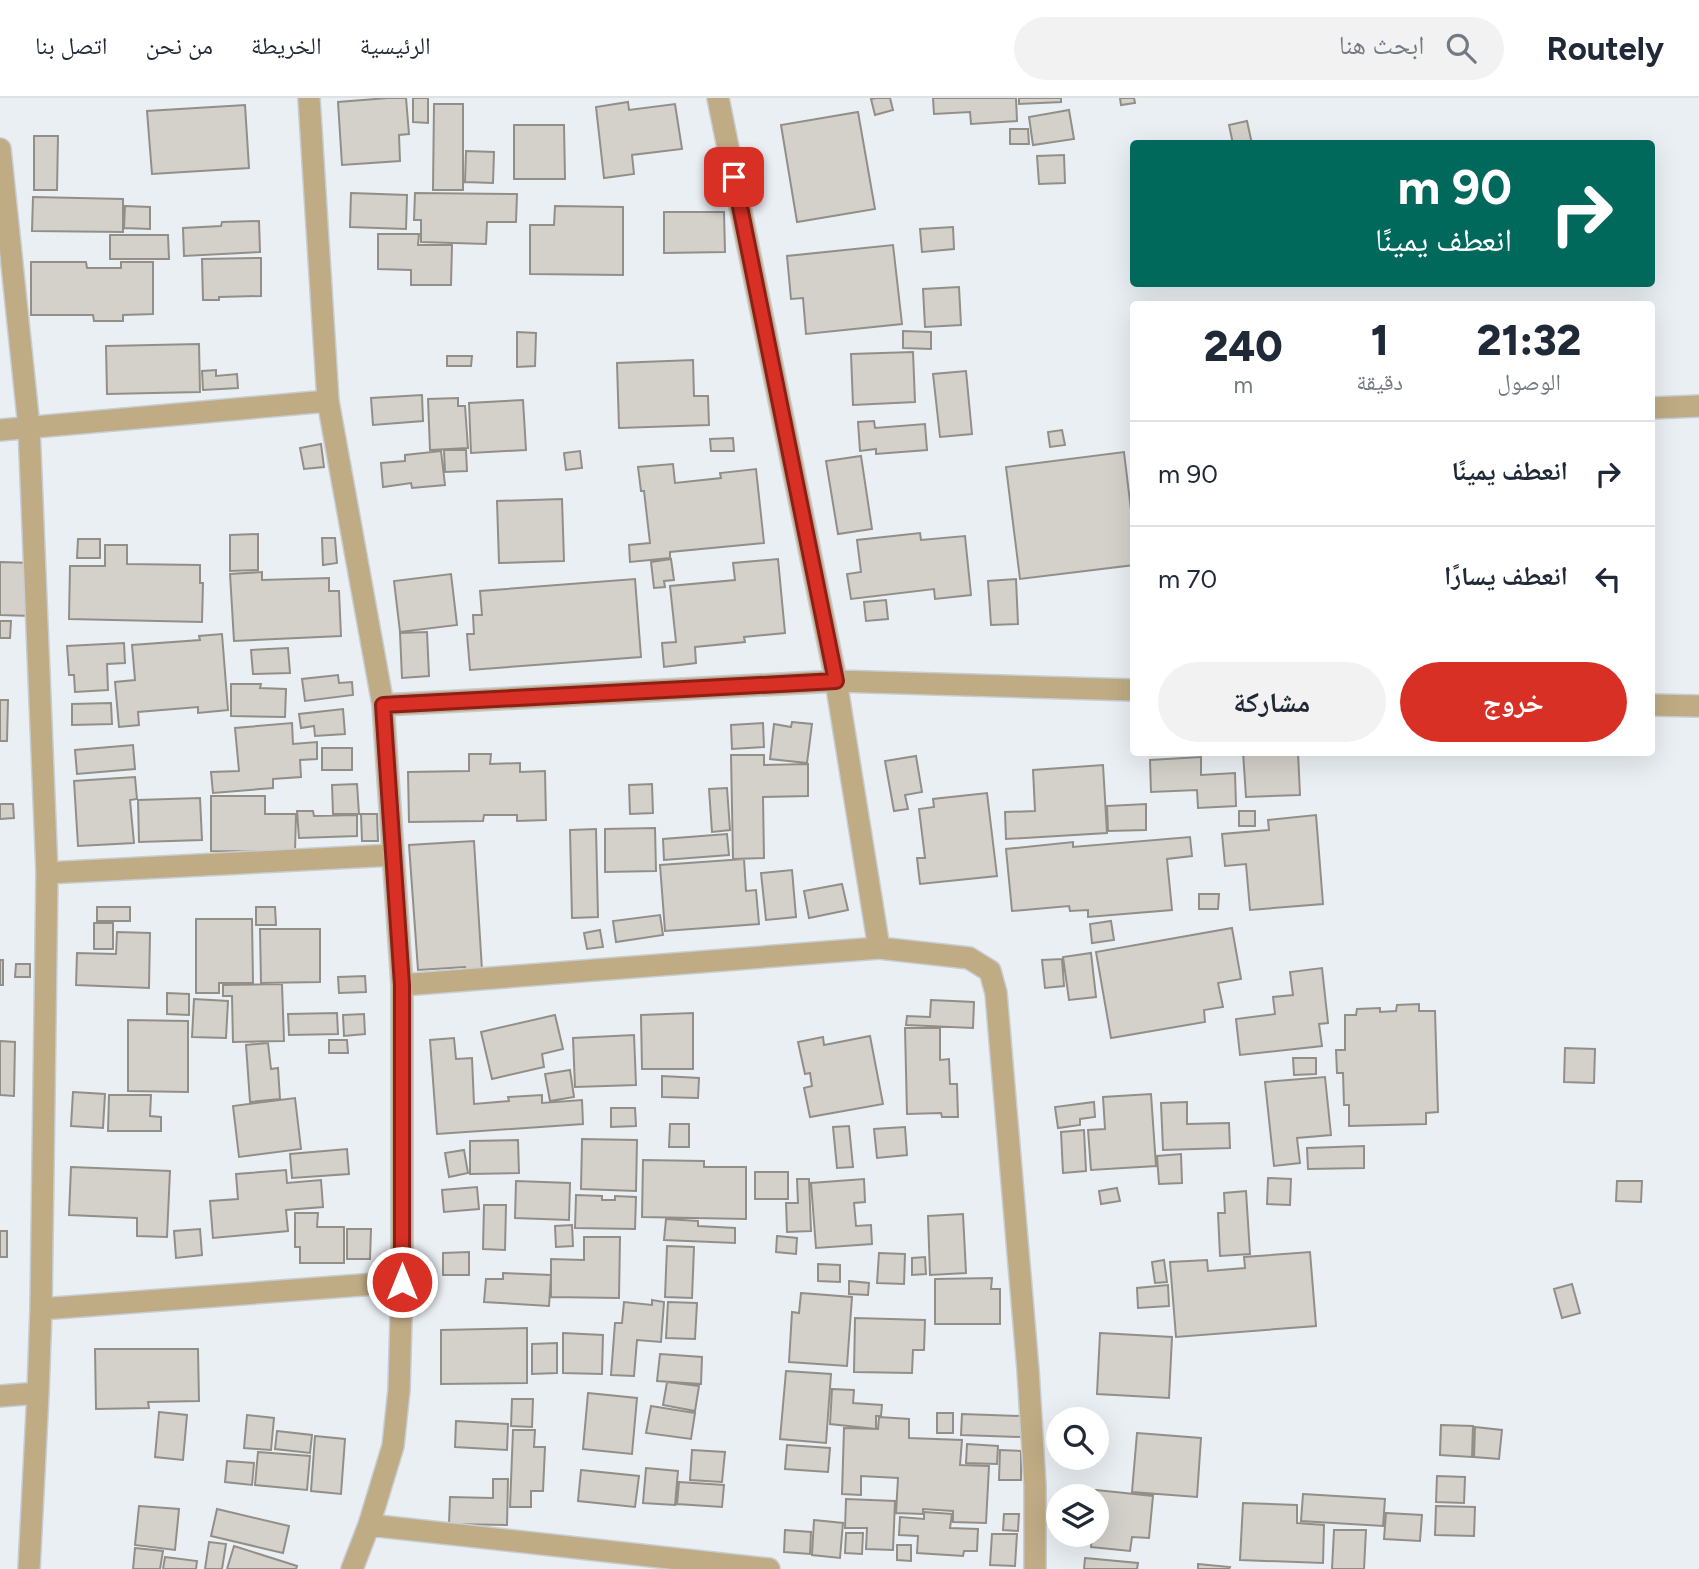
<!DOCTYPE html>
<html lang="ar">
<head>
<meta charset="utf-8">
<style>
	:root { --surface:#fff; --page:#f2f2f3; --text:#1f2937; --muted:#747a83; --line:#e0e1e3; --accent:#d93025 }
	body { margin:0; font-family:Figtree,"Noto Naskh Arabic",sans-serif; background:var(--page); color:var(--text); direction:rtl; height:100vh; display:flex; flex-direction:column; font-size:26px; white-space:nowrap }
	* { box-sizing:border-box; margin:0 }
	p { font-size:23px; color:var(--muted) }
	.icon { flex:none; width:38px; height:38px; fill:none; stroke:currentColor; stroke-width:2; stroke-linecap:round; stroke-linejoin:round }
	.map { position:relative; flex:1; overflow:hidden; direction:ltr }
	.details { position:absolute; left:1130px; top:203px; width:525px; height:455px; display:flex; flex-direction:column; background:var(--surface); border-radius:7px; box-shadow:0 7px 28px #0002; direction:rtl }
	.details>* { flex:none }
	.banner { position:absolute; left:1130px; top:42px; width:525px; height:147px; border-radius:7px; box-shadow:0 7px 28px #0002; direction:rtl; background:#00695c; color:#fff; overflow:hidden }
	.tools { position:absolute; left:1046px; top:1309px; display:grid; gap:14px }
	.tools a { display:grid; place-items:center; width:63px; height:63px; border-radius:50%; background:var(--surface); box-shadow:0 7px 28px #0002; font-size:35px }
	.pin { position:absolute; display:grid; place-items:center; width:60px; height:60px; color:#fff; margin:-30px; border-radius:14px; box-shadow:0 4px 10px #0006 }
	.me { position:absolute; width:77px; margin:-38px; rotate:0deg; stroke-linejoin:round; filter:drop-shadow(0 0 5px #0008) }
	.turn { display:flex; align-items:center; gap:24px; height:147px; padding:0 28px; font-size:32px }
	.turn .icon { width:91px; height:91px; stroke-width:2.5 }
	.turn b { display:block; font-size:49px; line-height:60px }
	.eta { display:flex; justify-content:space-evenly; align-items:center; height:119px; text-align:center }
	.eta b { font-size:42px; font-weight:800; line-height:49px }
	.cta { display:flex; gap:14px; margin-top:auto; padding:14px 28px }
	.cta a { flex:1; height:80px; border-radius:42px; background:var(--accent); color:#fff; font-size:28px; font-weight:800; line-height:80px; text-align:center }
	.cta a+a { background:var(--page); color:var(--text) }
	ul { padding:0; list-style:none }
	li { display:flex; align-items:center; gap:21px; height:105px; padding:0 28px; border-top:2px solid var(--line) }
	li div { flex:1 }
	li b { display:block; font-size:26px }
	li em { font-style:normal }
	header { display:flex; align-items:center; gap:42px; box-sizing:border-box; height:98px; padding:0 35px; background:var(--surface); border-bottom:2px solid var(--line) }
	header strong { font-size:33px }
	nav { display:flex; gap:38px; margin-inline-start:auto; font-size:24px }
	.search { width:490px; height:63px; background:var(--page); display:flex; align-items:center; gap:18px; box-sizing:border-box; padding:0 24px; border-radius:38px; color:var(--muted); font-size:26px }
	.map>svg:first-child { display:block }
	.building { fill:#d4d0ca; stroke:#928f89; stroke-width:2 }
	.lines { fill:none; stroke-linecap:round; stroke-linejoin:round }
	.street-casing { stroke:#c8cdd1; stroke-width:24 }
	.street { stroke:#bfab84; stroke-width:21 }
	.route-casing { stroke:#8d1f18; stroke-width:18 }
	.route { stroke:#d93025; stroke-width:12 }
</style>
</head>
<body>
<header>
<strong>Routely</strong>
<div class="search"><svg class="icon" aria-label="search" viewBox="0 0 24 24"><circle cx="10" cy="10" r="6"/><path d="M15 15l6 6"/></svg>ابحث هنا</div>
<nav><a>الرئيسية</a><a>الخريطة</a><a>من نحن</a><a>اتصل بنا</a></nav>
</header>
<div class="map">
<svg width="1699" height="1471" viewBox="0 0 1699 1471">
	<rect width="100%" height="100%" fill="#eaeff4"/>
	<path class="building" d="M388 0H406L409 36 399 37 400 63 342 67 338 4Z
		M413 0H428V25L413 24Z
		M876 0H890L893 12 875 17 871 1Z
		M933 0H1016L1017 23 971 26 970 14 934 16Z
		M1019 0H1061V4L1019 6Z
		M1120 0H1134L1135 5 1121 7Z
		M628 4 629 12 675 6 682 51 632 57 634 76 604 80 596 9Z
		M434 6H463V92H433Z
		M245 7 249 70 152 76 147 13Z
		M1069 12 1074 41 1033 47 1029 19Z
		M858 14 875 111 797 124 781 27Z
		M1247 23 1252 46H1233L1229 27Z
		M514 27H564L565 81H514Z
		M1010 31H1028L1029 46H1010Z
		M34 38H58L57 92H34Z
		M466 53 494 54 493 85 465 84Z
		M1064 57 1065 85 1039 86 1037 58Z
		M351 95 407 97 406 131 350 129Z
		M415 95 517 96 516 124H487L486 146 421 144V122H414Z
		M33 99 123 101V134L32 133Z
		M125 108 150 109V131L124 130Z
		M555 108 623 109V177L530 176V127H554Z
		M664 114H724L725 154 664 155Z
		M259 123 260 154 184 158 183 130 221 128 222 124Z
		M953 129 954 151 922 154 920 131Z
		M378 136H419L418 147H452L451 187H411V172L378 171Z
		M110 137H168L169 161H110Z
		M893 147 902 226 806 236 803 200 791 201 787 158Z
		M261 160V198L219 199V202H203L202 161Z
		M31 164H86L87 170H121V164H153V216L123 217V223H94L93 217H31Z
		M959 189 961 227 925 229 923 191Z
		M903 233 931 234V251L903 250Z
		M517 234 536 235 535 268 517 269Z
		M199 246 200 294 107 296 106 248Z
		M913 254 915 304 853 307 851 256Z
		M447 258H472L471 268H447Z
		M693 262 694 298H708L709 327 619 330 617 265Z
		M216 272V278L237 276 238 290 203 292 202 273Z
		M966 273 972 336 940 339 933 276Z
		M422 297 423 323 373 327 371 300Z
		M458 300V308H465L468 350 430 352 428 301Z
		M523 302 526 352 471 355 469 305Z
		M874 323 875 330 925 326 927 352 876 356V351L860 353 858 324Z
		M1062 332 1065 347 1050 349 1048 334Z
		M733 340 734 353H711L710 341Z
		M321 346 324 369 304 371 300 350Z
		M444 352H466L467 373 445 374Z
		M441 353 445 387 412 390 411 385 383 389 381 365 405 363V357Z
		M580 353 582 370 566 372 564 355Z
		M1124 354 1134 437V467L1020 481 1006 369Z
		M861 358 872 431 838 436 826 363Z
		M673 366 675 385 721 380 720 375 756 371 764 445 670 454V460L630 464 629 447 650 445 644 393H641L638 369Z
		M562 401 564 463 499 465 497 403Z
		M920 435 921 442 965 438 971 497 935 501 934 491 851 501 847 476 861 474 857 442Z
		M258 436V472L230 473V437Z
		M322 440H335L337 465 323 467Z
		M78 441H100V460H77Z
		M105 447H127V466L200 467V485H203L202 524 69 521 70 468H105Z
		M671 461 674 482 664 483 665 489 654 490 651 464Z
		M778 461 785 535 744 539 745 544 695 549 696 565 664 569 662 545 676 544 670 488 735 482 733 465Z
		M0 464 32 465 31 518 0 517Z
		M262 474V482L329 480V493H339L341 538 234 543 230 476Z
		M451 476 457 527 400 534 394 483Z
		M635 481 641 559 470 572 467 536H474L473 517H482L480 493Z
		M1016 481 1018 526 991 527 988 483Z
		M886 502 888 521 866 523 864 504Z
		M0 523H11L10 540H0Z
		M427 534 429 578 402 580 400 535Z
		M222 536 228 612 198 615V609L138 614 139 627 119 629 115 584 135 582 132 547 200 542 199 538Z
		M124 545 125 565 107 566 108 592 75 594 74 577H69L67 548Z
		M288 550 290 575 253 576 251 552Z
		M338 577 339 585 352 584 353 597 305 603 302 581Z
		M231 586H261L260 590 286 591 285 619 231 618Z
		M0 602H8L7 643H0Z
		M111 605 112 626 72 627V606Z
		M343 611 345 636 315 638 314 628 301 630 299 616Z
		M792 624 812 626 807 665 770 661 774 626 791 629Z
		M292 625 293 646 317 644V661L300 662 301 679 273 681V690L213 695 211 674 239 673 235 630Z
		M763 625 764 649 732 651 731 627Z
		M133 647 135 671 77 676 75 652Z
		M322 650H352V672H322Z
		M1243 654H1298L1300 697 1246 699Z
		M469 656H491L490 666 520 665V674L545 673 546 722 517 723V717H484L483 723 409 724 408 674 469 673Z
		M731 657H764V667L808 666V698L763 699 764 760 733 761Z
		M916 658 922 694 905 697 908 711 894 713 885 663Z
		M1201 659V677L1235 675 1236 708 1198 710 1197 692 1151 694 1150 662Z
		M1103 667 1107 735 1006 741 1005 714 1035 713 1033 672Z
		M135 679 137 701 130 702 134 745 78 748 74 683Z
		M357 686 359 716H333L332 687Z
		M652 686 653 715 630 716 629 687Z
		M727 690 730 732 712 734 709 691Z
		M987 695 997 778 920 786 917 760H925L919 711 934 709 933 701Z
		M211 698H265V716H296L295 754 211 753Z
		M200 700 202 742 139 744 138 702Z
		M0 706H13L14 720 0 721Z
		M1146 706V732L1108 733 1107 708Z
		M297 713H313L314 718 357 717V738L299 740Z
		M1239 713H1255V728H1239Z
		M361 716H377L378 743H362Z
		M1316 717 1323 806 1250 812 1246 766 1225 768 1222 736 1269 732 1268 722Z
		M655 730 656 773 605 774V731Z
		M596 731 598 819 572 820 570 732Z
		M727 736 729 757 664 762 663 741Z
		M1190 739 1192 758 1167 761 1172 812 1088 819V812L1070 813 1069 808 1012 813 1006 751 1073 744V749Z
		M474 743 482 872 466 874 465 869 418 872 409 747Z
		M744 761 746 793 756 792 759 826 665 833 660 767Z
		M792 772 796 819 766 822 761 775Z
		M842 786 848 812 809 820 804 793Z
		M1199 796H1219L1218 811H1199Z
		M97 809H130V823H97Z
		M256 809H275L276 827H256Z
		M660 817 663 837 616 844 613 823Z
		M196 821H252L253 885H219V895H196Z
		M1111 823 1114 842 1092 845 1090 826Z
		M94 825H113V851H94Z
		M1232 830 1241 881 1218 885 1223 909 1204 912 1205 924 1111 940 1096 854Z
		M260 831H320V884L261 885Z
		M600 832 603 849 587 851 584 835Z
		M117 834 150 835 149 890 76 887 77 855 116 856Z
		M1091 855 1096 899 1069 902 1063 859Z
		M1062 861 1064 888 1045 890 1042 862Z
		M0 862H3V887H0Z
		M16 866H30V879H15Z
		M1322 870 1328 925 1319 926 1322 948 1240 957 1236 921 1275 916 1273 899 1293 897 1290 874Z
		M365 878 366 894 339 895 338 879Z
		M282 886 284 943 233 944 232 898H223V887Z
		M167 895 189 896V917L167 916Z
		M194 901 228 903 226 940 192 939Z
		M931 902 974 904 973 930 906 927 907 918 930 919Z
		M1419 906V913H1435L1438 1014 1426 1015V1026L1349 1028V1007H1344L1343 975H1337L1336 952H1345V917H1356L1357 911 1380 910V914L1396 913 1397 907Z
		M337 915 338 936 289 937 288 916Z
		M693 915V971H642L641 917Z
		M364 916 365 936 344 938 343 917Z
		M555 917 563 951 542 956 544 969 492 981 481 934Z
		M128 922 188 923V994L128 993Z
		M905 930H940V962L949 961 950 986H957L958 1019H942L941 1015 907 1016Z
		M634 937 636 987 575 989 573 940Z
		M870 938 883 1006 810 1019 804 990 812 988 810 975 805 976 798 944 823 939 824 947Z
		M454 940 456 961 472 960 474 1006 509 1003 508 999 542 997V1005L582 1002 583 1026 437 1036 430 942Z
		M329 942H347L348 955H329Z
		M0 943 15 944 14 998 0 997Z
		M268 945 271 971 278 970 280 1001 250 1004 246 947Z
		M1565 950 1595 951 1594 985 1564 984Z
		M1293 960H1316V976L1294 977Z
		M570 972 574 999 550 1003 545 976Z
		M662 978 699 980 698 1000 662 999Z
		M1325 979 1331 1037 1297 1040 1300 1065 1274 1068 1265 984Z
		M73 994 105 996 103 1030 71 1028Z
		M1151 996 1156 1068 1091 1072 1088 1032 1105 1031 1103 999Z
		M109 997H151L150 1018 161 1019V1033H108Z
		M295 1000 301 1051 239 1059 233 1008Z
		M1094 1004 1095 1019 1080 1021V1027L1058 1030 1055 1009Z
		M1187 1004V1026L1229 1025 1230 1050 1163 1052 1161 1005Z
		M611 1010H635L636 1028 611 1029Z
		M670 1026H689V1049H669Z
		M849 1028 853 1069 837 1070 833 1029Z
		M905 1029 907 1057 877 1060 874 1031Z
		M1084 1032 1086 1073 1063 1075 1061 1034Z
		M582 1041 637 1042 636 1093 581 1091Z
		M518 1042 519 1075 470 1076V1043Z
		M1364 1048V1070L1308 1071 1307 1050Z
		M347 1051 349 1076 292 1080 290 1056Z
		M464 1052 468 1075 449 1079 445 1055Z
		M1181 1056 1182 1085 1159 1086 1157 1058Z
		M643 1062 704 1063V1069H746V1121L642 1119Z
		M71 1069 170 1073 167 1139 137 1138V1120L69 1117Z
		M286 1072 287 1085 321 1082 323 1109 286 1112 288 1133 213 1140 210 1103 238 1101 236 1076Z
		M755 1074H788V1101H755Z
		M1268 1080 1291 1081 1290 1107 1267 1106Z
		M797 1081H809L811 1133 787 1134 786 1105H798Z
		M864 1081 865 1104 854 1105 856 1128 871 1127 872 1146 816 1150 811 1085Z
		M516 1083 570 1085 569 1122 515 1120Z
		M1617 1083H1642L1641 1104 1616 1103Z
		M477 1089 479 1111 444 1114 442 1092Z
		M1117 1090 1120 1103 1101 1106 1099 1093Z
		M1246 1093 1250 1156 1220 1158 1218 1115H1225L1224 1095Z
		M576 1097 602 1098V1102H615V1098L636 1099 635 1131 575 1130Z
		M484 1107H506L505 1152 483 1151Z
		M295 1115H318L317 1129H344V1165H300V1149H295Z
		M963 1116 966 1175 930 1177 928 1118Z
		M666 1121 698 1123V1128L735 1130V1145L664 1142Z
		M572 1127 573 1148 556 1149 555 1128Z
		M200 1131 202 1157 176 1160 174 1133Z
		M347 1131H371L370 1161H347Z
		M0 1133H7V1159H0Z
		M777 1138 797 1140 796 1156 776 1154Z
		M584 1139H620L619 1200 551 1199V1161L584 1162Z
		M667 1148 694 1149 692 1200 665 1199Z
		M469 1154V1177H443V1155Z
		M1310 1154 1316 1228 1176 1239 1170 1164 1207 1162 1208 1173 1245 1170 1244 1159Z
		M879 1155 905 1156 904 1186 877 1185Z
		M925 1159 926 1176 912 1177V1160Z
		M1164 1162 1167 1184 1155 1185 1152 1164Z
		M818 1166 840 1167V1184L818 1183Z
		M503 1175 551 1177 549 1208 484 1204 486 1181H503Z
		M992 1180 991 1191H1000V1226H935V1181Z
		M849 1183 869 1185 868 1197 849 1196Z
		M1572 1186 1580 1215 1562 1220 1554 1191Z
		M1168 1187 1169 1208 1138 1210 1137 1190Z
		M801 1195 852 1199 847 1268 789 1264 792 1214 799 1215Z
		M652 1202 664 1204 661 1244 637 1242 634 1278 611 1277 615 1225H622L624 1204 652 1207Z
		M668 1204 697 1205 695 1241 666 1240Z
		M855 1220 925 1222 924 1252H913L912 1275 854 1274Z
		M527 1230V1285L441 1286V1232Z
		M563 1235 603 1237 602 1276 563 1275Z
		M1100 1235 1172 1239 1169 1300 1097 1296Z
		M557 1245V1275L532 1276V1246Z
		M95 1251H198L199 1303 148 1304 149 1310 96 1311Z
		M660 1256 702 1259 701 1286 657 1283Z
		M786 1273 831 1276 826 1345 780 1341Z
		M667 1284 699 1288 695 1313 663 1307Z
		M832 1291 854 1292 853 1305 882 1307 881 1318H876V1331L830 1326Z
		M588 1295 637 1300 632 1356 583 1351Z
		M512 1301H533L532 1329 511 1328Z
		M651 1308 695 1315 691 1341 646 1335Z
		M159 1314 187 1317 183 1362 155 1359Z
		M937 1315H953V1335H937Z
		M962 1316 1021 1318V1339L961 1337Z
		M247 1317 274 1320 271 1352 244 1350Z
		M879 1319 909 1321V1340L962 1342 960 1367 989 1368 986 1425 953 1424V1413L923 1411V1416L896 1415 898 1380 861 1378V1397L842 1396 844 1330 878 1331Z
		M456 1323 508 1326 507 1352 455 1349Z
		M1441 1327 1473 1328 1472 1359 1440 1357Z
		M1475 1329 1502 1332 1499 1361 1474 1359Z
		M513 1332H535L534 1349H545L543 1393H531V1409H510Z
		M277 1333 312 1337 310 1355 275 1351Z
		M1137 1335 1201 1340 1197 1399 1132 1394Z
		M315 1338 345 1341 341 1396 311 1393Z
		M967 1346 998 1348 997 1366 966 1365Z
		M787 1347 830 1350 828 1374 785 1371Z
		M692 1352 725 1354 722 1384 690 1382Z
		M1000 1352 1021 1353V1382H999Z
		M258 1354 310 1358 307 1392 255 1387Z
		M227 1363 254 1365 252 1387 225 1384Z
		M646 1370 678 1373 675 1407 643 1405Z
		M581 1372 639 1378 635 1409 578 1403Z
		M1437 1378 1465 1379 1464 1405 1436 1404Z
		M493 1381H508L507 1427 449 1426 450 1399 493 1400Z
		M679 1384 724 1387 722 1409 677 1406Z
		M1096 1392 1153 1398 1149 1440 1132 1439 1130 1453 1091 1449 1092 1437H1097Z
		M1303 1396 1385 1401 1383 1428 1301 1423Z
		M846 1401 895 1403 893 1452 866 1451 867 1430H845Z
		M1243 1405 1297 1407V1425L1324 1427 1323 1465 1240 1462Z
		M139 1408 179 1411 175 1452 135 1447Z
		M1436 1408 1475 1409 1474 1438 1435 1437Z
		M217 1411 289 1428 283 1455 211 1438Z
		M924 1414 952 1416 950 1430 978 1431 977 1453H964L963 1458 917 1455 918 1438 899 1437 900 1419 924 1421Z
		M1386 1415 1422 1417 1420 1443 1384 1441Z
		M1004 1416H1019L1018 1433 1003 1432Z
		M814 1422 843 1425 840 1460 812 1457Z
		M785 1432 811 1434 810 1456 784 1454Z
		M1334 1432H1366L1364 1471H1332Z
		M846 1435H863L862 1456 845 1455Z
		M992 1436H1017L1015 1468 990 1467Z
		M209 1444 226 1446 222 1471H205Z
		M897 1447H911V1463L897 1462Z
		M234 1448 297 1468 296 1471H227Z
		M135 1450 163 1453 160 1471H133Z
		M165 1459 197 1463 196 1471H163Z
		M1085 1460 1138 1465 1137 1471H1084Z
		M1198 1466 1230 1469 1229 1471H1198Z"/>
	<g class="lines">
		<defs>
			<path id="street" d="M309 0 328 303 383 607 402 887V1184L399 1292 393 1348 369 1427 352 1471
				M718 0 836 583 879 850
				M0 51 29 329 47 775 41 1211 38 1295 29 1471
				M1652 310 1699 308
				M0 332 328 303
				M383 607 836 583 1134 592
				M1652 607 1699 608
				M47 775 393 757
				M402 887 879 850 969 860 990 873 996 895 1028 1272 1035 1387V1471
				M41 1211 402 1184
				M0 1298 38 1295
				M369 1427 769 1471"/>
		</defs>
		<use href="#street" class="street-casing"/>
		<use href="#street" class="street"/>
	</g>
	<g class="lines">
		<defs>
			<path id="route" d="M402 1184V887L383 607 836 583 734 79"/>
		</defs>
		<use href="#route" class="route-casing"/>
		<use href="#route" class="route"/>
	</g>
</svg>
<div class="tools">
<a><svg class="icon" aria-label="search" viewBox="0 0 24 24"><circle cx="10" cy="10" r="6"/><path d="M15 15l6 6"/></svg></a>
<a><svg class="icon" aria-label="layers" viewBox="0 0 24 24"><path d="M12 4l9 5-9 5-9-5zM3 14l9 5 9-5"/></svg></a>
</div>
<div class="pin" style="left:734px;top:79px;background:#d93025"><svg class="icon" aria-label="arrive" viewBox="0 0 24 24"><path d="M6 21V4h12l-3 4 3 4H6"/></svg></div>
<svg class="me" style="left:402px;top:1184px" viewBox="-20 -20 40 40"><circle r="17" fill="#d93025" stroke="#fff" stroke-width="3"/><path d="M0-11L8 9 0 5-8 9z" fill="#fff"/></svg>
<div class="banner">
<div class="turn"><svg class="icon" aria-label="right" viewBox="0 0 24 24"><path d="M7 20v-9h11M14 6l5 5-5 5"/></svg><div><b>90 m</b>انعطف يمينًا</div></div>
</div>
<section class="details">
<div class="eta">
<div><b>21:32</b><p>الوصول</p></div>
<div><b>1</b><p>دقيقة</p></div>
<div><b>240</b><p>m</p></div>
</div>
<ul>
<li><svg class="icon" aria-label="right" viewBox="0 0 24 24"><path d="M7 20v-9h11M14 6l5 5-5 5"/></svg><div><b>انعطف يمينًا</b></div><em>90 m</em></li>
<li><svg class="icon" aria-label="left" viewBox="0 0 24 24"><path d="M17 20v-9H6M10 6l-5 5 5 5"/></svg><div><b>انعطف يسارًا</b></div><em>70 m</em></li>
</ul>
<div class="cta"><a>خروج</a><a>مشاركة</a></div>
</section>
</div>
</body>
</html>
